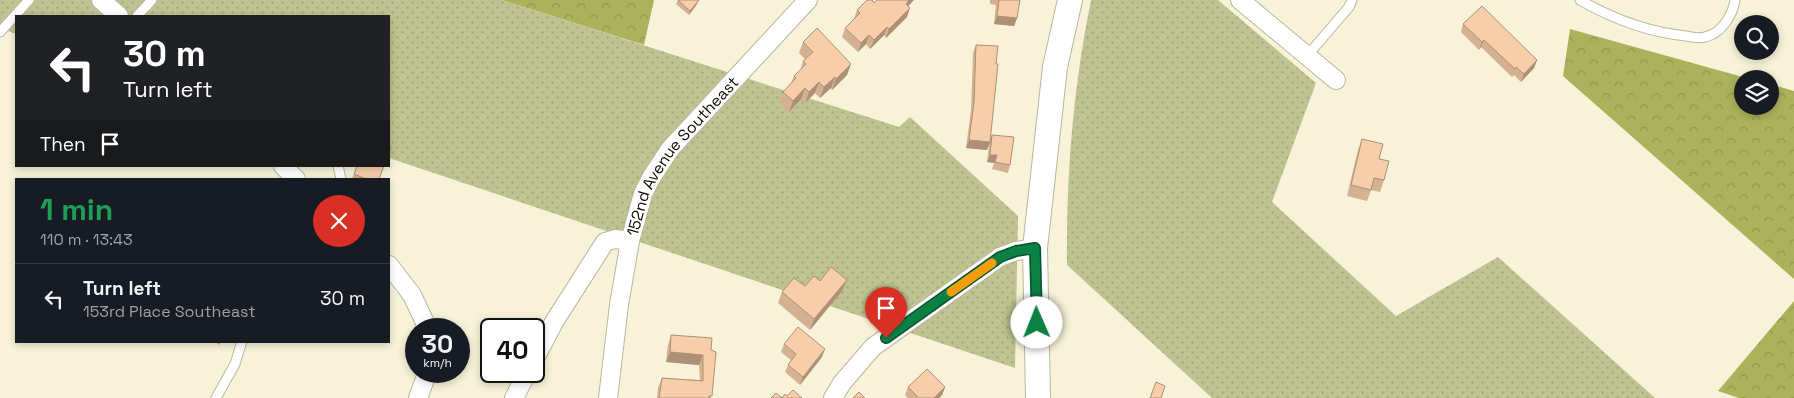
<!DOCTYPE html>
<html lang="en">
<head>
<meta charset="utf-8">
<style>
	:root { --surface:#171b24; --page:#242831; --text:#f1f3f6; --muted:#9ea1a6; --line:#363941 }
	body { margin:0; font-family:"Space Grotesk",sans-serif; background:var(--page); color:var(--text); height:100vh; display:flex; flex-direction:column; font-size:19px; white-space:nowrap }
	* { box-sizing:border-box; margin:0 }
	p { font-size:16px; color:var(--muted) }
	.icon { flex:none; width:28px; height:28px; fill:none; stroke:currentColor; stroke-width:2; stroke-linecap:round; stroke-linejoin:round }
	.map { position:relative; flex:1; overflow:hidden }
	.side { position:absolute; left:15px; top:178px; width:375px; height:165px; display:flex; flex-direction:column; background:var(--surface); border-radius:0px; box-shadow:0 2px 8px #0003 }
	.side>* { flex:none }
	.banner { position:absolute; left:15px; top:15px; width:375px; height:152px; border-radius:0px; box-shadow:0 2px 8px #0003; background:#202124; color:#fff; overflow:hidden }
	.buttons { position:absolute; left:1734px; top:15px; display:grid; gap:10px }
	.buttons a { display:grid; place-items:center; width:45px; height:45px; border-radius:50%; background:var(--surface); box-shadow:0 2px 8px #0003; font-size:25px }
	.speed { position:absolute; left:405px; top:318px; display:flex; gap:10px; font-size:25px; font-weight:700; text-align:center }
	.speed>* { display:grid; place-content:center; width:65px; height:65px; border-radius:50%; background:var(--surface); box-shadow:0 2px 8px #0003; line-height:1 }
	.speed small { font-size:12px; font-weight:400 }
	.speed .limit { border:2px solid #111; border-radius:8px; background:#fff; color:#111 }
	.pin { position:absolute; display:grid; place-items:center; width:42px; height:42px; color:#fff; margin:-51px -21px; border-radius:50% 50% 50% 0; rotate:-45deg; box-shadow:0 0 5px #0007 }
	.pin .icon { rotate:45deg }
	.me { position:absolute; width:55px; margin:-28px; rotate:359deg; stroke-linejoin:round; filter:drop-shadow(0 0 4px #0008) }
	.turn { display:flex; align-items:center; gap:18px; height:105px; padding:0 25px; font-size:22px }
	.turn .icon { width:65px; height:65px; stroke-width:2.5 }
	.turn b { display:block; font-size:35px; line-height:42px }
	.then { display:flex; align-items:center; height:48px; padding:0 25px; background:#0003; gap:10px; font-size:19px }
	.round { display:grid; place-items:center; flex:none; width:52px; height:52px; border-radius:26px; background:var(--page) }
	.summary { display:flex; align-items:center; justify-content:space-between; height:85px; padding:0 25px }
	h1 { font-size:30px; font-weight:700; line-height:38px; color:#1e9e55 }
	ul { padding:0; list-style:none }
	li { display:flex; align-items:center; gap:15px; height:70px; padding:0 25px; border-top:1px solid var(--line) }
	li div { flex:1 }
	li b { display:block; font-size:19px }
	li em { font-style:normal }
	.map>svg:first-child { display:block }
	.grass { fill:url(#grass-dots) }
	.forest { fill:url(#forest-crowns) }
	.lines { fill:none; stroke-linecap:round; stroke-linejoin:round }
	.lane-casing { stroke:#bbb79e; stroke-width:11 }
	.street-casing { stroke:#bbb79e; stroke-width:20 }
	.secondary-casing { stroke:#bbb79e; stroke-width:26 }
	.lane { stroke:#fff; stroke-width:9 }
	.street { stroke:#fff; stroke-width:18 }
	.secondary { stroke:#fff; stroke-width:24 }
	.wall { fill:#d4b191 }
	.shaded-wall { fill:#ad9076 }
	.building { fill:#f7cea9; stroke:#ad9076 }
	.route-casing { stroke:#07532c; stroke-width:12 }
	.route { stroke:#0b8043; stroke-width:9 }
	.slow { stroke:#f59e0b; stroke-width:9 }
	.labels { text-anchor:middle; stroke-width:4; stroke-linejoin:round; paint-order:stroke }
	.street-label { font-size:16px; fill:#100e06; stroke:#fefefe }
</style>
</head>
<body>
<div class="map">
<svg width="1794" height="398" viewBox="0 0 1794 398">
	<defs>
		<pattern id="grass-dots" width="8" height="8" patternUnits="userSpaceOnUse" patternTransform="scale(1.25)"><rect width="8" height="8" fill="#bec391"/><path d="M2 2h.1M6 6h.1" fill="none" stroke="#a2a67c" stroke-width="1.8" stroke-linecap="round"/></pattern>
		<pattern id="forest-crowns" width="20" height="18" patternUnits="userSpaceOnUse" patternTransform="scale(1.25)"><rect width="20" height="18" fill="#acb25b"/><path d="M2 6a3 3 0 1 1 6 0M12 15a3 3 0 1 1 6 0" fill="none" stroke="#93984e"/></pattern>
	</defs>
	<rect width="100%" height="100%" fill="#f7f2d8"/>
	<path class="grass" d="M0 0H502L899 127 910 117 1018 216 1015 368 389 158V16H16V34L0 28Z
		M1091 0H1218L1316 83 1272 202 1396 316 1498 257 1655 398H1212L1067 265C1066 176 1073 88 1091 0Z"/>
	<path class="forest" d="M502 0H654L644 45Z
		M1570 29 1750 79H1742V106H1770V84L1794 91V279L1563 76Z
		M1794 301V398H1739L1718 391Z"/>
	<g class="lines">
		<defs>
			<path id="lane" d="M1580 0C1613 19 1648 32 1686 36 1692 37 1699 39 1705 37 1721 34 1733 15 1735 0
				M137 16 152 0
				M0 32 29 0
				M1307 56 1349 7 1352 0
				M338 166 341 179
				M216 398 235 364 242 341"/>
			<g id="street">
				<path d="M101 0 119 16"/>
				<path d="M1240 0 1336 80"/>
				<path d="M283 166 296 179"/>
				<path d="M389 265 412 295 428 329"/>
				<path d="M534 360 554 322 605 242 615 239 630 241"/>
				<path d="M418 398 428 371"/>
				<path d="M514 398 528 371"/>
				<path id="s1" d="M608 398 619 305 630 241 643 194 651 178 670 149 808 0"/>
				<path d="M833 398 842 383 873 347 1000 257 1016 251 1035 248"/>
			</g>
			<path id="secondary" d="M1038 398 1035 248 1055 67 1070 0"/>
		</defs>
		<use href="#lane" class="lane-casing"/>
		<use href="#street" class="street-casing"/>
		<use href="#secondary" class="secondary-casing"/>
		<use href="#lane" class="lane"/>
		<use href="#street" class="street"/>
		<use href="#secondary" class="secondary"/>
	</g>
	<path class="wall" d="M678 0 697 4 689 15 676 4Z
		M990 0H1020L1017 18 1014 26 994 24 996 5 990 4Z
		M874 3 908 6 907 17 886 38 884 35 870 49 866 44 858 52 842 37 845 28 854 19 857 10Z
		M1463 24 1537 60 1534 68 1521 82 1514 75 1512 77 1481 47 1479 50 1461 32Z
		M803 42 847 75 832 90 831 88 820 98 815 93 805 103 801 99 789 112 779 103 783 92 791 83 794 76 800 71 803 61 805 59 799 53Z
		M976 45 990 140 992 135 1010 165 1008 173 992 169 994 163 987 162 989 145 987 150 966 148 971 110 973 53Z
		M1362 139 1384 180 1380 192 1371 190 1367 201 1347 196 1358 150Z
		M357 166 379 179H352Z
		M847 280 842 291 810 330 778 303 782 292 805 286Z
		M671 335 711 350V398H657L658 388 662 378 700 380 699 365 666 362 668 345Z
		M214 341H222L219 345Z
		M784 344 822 357 800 385 785 372 788 365 791 360 781 352Z
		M908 387H945L942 395 939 398H908L905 395Z"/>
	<path class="shaded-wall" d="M699 0 697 4 689 15 690 11Z
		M909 0H914L902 13 906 4Z
		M910 8 907 17 886 38 889 29Z
		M997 16 1017 18 1014 26 994 24Z
		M887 27 884 35 870 49 874 40Z
		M869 35 866 44 858 52 861 43Z
		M1484 40 1481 47 1479 50 1482 42Z
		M1537 60 1534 68 1521 82 1524 74Z
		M851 64 847 75 832 90 836 79Z
		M835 77 831 88 820 98 824 87Z
		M819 82 815 93 805 103 809 92Z
		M805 88 801 99 789 112 793 101Z
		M969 140 990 142 987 150 966 148Z
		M990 155H997L994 163 987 162Z
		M847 280 842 291 810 330 814 319Z
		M825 349 822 357 800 385 803 377Z
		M670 352 703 355 699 365 666 362Z
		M945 387 942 395 939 398H934Z"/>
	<path class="building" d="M678 0H699L690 11Z
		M867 0H872L874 3 877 0H909L906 4 910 8 889 29 887 27 874 40 869 35 861 43 845 28 860 13 857 10Z
		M999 0H1020L1017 18 997 16Z
		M1482 6 1537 60 1524 74 1516 67 1515 69 1484 40 1482 42 1463 24Z
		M817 28 851 64 836 79 835 77 824 87 819 82 809 92 805 88 793 101 783 92 796 78 794 76 806 64 803 61 813 52 803 42Z
		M976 45 998 46 996 64H998L990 142 969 140 974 102Z
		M992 135 1014 137 1010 165 995 162 997 155H990Z
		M1362 139 1383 144 1379 159 1389 161 1384 180 1374 178 1371 190 1351 185Z
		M389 145 391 146 389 153Z
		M357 166H384L379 179H366L354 174Z
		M831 267 847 280 814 319 782 292 794 278 805 286 814 276 820 281Z
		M798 327 825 349 803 377 788 365 796 354 784 344Z
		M671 335 712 338 711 350 716 352 712 396H709V398H659L662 378 703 381V355L670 352Z
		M927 369 945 387 934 398H919L908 387Z
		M1156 382 1165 386 1161 398H1150Z
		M793 390 802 398H771L776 393 782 398 785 394 787 396Z
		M859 392 865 398H853Z"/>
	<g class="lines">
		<defs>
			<path id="route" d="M886 338 1000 257 1016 251 1035 248 1037 323"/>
		</defs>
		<use href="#route" class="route-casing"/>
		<use href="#route" class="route"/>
		<path class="slow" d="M951 292 992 263"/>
	</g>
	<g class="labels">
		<g class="street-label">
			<text dy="6" stroke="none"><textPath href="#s1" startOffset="260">152nd Avenue Southeast</textPath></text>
		</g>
	</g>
</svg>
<div class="buttons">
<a><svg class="icon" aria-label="search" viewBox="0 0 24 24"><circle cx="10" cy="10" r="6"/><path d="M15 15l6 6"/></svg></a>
<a><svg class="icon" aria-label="layers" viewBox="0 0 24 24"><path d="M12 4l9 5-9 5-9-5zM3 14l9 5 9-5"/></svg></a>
</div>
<div class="speed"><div>30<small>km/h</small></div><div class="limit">40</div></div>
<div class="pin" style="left:886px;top:338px;background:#d93025"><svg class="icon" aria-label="arrive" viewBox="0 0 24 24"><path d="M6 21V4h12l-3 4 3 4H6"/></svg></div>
<svg class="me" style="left:1037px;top:323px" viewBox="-20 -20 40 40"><circle r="19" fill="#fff"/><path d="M0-13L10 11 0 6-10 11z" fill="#0b8043"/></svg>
<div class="banner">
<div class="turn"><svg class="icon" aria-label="left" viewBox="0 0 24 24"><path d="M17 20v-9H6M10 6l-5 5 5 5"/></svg><div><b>30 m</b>Turn left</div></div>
<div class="then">Then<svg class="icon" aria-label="arrive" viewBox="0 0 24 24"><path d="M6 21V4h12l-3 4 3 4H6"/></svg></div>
</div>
<section class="side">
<div class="summary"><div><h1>1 min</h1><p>110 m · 13:43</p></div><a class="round" style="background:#d93025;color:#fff"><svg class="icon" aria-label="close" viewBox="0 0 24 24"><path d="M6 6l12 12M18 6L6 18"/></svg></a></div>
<ul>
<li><svg class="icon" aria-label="left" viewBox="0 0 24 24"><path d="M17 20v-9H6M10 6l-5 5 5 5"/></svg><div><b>Turn left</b><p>153rd Place Southeast</p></div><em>30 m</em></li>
</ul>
</section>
</div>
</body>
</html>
